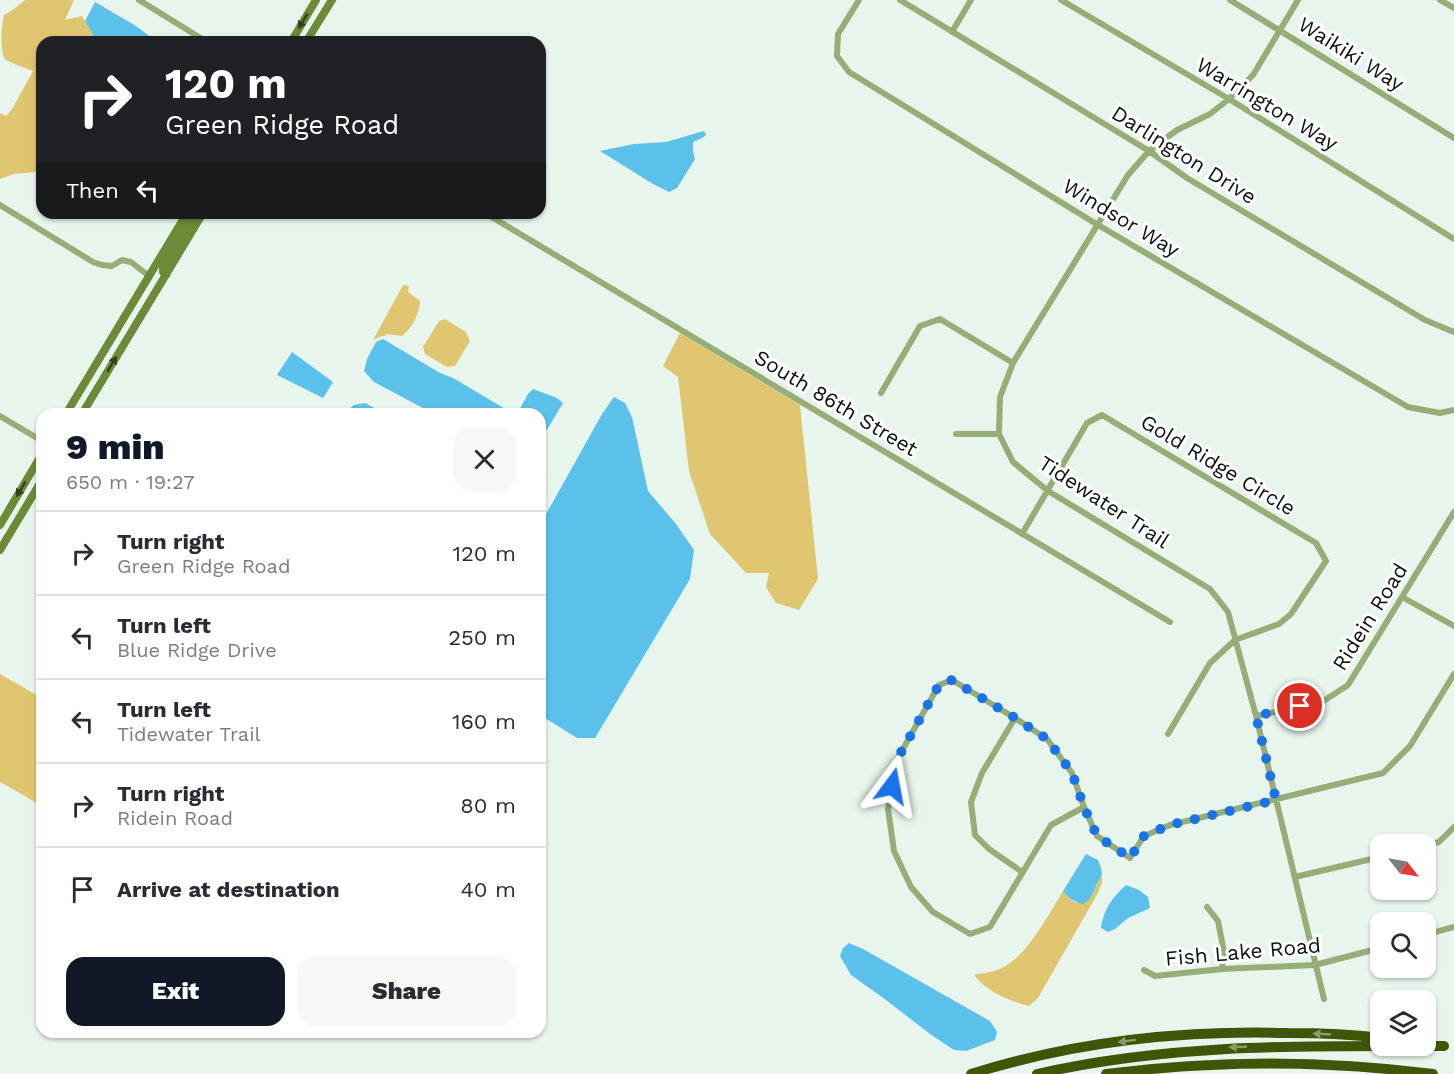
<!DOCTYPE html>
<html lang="en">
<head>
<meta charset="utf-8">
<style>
	:root { --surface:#fff; --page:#f7f7f7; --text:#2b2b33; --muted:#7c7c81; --line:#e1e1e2; --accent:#111827 }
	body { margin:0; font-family:"Work Sans",sans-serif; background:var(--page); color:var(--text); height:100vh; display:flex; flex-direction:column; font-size:22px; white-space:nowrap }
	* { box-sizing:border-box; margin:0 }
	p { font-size:20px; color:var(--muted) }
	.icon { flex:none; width:33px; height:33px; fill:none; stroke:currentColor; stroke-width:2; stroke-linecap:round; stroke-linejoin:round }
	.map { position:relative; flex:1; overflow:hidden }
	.details { position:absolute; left:36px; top:408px; width:510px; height:630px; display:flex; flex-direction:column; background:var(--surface); border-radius:18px; box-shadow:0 2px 4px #0004 }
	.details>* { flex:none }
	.hud { position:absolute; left:36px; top:36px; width:510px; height:183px; border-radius:18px; box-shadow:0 2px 4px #0004; background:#202124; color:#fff; overflow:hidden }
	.needle { width:39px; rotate:121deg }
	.buttons { position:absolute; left:1370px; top:834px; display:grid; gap:12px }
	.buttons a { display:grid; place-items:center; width:66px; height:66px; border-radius:12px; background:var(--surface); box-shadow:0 2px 4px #0004; font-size:30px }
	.pin { position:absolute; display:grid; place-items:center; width:51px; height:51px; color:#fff; margin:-26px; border:3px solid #fff; border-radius:50%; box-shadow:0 2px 6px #0007 }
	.me { position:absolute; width:66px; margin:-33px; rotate:13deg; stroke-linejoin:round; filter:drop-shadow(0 0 4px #0008) }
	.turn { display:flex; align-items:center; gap:21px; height:126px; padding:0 30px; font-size:27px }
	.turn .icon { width:78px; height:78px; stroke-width:2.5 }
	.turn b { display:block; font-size:42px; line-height:51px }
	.then { display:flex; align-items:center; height:57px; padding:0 30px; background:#0003; gap:12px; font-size:22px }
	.round { display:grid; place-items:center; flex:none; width:63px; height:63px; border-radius:18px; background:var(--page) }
	.summary { display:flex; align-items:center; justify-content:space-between; height:102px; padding:0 30px }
	h1 { font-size:36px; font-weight:800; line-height:45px; color:var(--accent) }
	.primary-button { display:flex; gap:12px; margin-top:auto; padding:12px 30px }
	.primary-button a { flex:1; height:69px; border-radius:18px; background:var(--accent); color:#fff; font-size:24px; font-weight:800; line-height:69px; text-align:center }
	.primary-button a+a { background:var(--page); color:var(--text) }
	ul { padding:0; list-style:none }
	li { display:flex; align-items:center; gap:18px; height:84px; padding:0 30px; border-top:2px solid var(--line) }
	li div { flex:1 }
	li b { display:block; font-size:22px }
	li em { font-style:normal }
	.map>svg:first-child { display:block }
	.green { fill:#e0c571 }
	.water { fill:#5bc0ea }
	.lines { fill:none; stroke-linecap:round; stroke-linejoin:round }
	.minor { stroke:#97ad78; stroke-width:6 }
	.secondary { stroke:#6c8a37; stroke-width:8 }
	.motorway { stroke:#3f5608; stroke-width:10 }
	.oneway { fill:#32411e }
	.oneway2 { fill:#8c9a6b }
	.route { stroke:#1a73e8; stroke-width:10; stroke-dasharray:0 18 }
	.labels { text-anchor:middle; stroke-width:6; stroke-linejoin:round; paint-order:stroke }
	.street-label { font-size:21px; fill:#0c100e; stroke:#fff }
</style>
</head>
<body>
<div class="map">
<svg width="1454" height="1074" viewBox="0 0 1454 1074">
	<rect width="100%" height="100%" fill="#e8f5ed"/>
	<path class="green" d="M25 0H74L65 20 82 16 92 33 95 42H42V169L36 172 14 174 0 179V113L6 116 12 109 33 71C26 68 9 63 5 59 0 52 1 26 4 15L14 9Z
		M403 285 409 286 408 292 420 301C420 312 412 329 402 336L387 334 385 336H382L373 340Z
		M445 319 466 332 470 341 455 366 447 367 425 354 423 347 439 321Z
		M680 333 800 405 818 579 799 610 776 603 766 587 769 573H746L710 534 689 471 678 377 663 366Z
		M0 674 42 698V806L0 782Z
		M1102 874V883L1098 893 1038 998 1029 1006C1009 1001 987 992 974 975 981 973 990 973 997 970 1024 962 1049 914 1063 891L1071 900 1076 903 1090 899Z"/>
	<path class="water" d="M95 2 136 26 157 42H95L92 33 85 21Z
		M704 131 706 135 702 138 693 142V151L695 159 677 188 669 192 653 184 600 151 634 144 666 142Z
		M383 339 440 373 453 378 512 413 518 412 528 394 533 389 557 398 563 403 540 441V414H434L374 382 364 371 367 359 376 342Z
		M292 352 333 382 323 398 277 375Z
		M614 397 625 403 632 417 648 491 676 524 694 550 690 579 595 738H577L540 715V525L602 414Z
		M365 403 386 414H342L354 405Z
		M1086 854 1098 860 1101 868 1102 874 1090 899 1083 904C1073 902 1069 898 1063 891Z
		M1126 885 1139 890 1148 897 1150 908 1128 918 1115 929 1108 932 1101 928C1104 908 1112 898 1126 885Z
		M849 943 863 949 990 1021 997 1032 995 1040 966 1051 954 1050 930 1034 886 1000 851 975 840 956 843 948Z"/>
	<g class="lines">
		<path class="minor" d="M139 0 207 42
			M859 0 838 34 837 56 849 72 1098 225 1408 407 1440 413 1454 410
			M900 0 1149 151 1187 178 1425 320 1454 332
			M1061 0 1229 99 1454 239
			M1230 0 1454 138
			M1298 0 1253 75 1229 99 1210 114 1177 130 1149 151 1128 175 1013 363 1000 397 999 434 1013 462 1048 491 1210 589 1228 612 1256 716 1324 999
			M1440 0 1454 8
			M952 32 971 0
			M0 205 93 262 102 265 112 266 122 260 131 262 149 276
			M485 213 1170 622
			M881 393 920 326 940 319 1013 363
			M0 416 42 441
			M956 434H999
			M1022 534 1087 423 1102 415 1316 543 1326 561 1291 614 1279 624 1235 640 1210 663 1168 734
			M1402 597 1454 626
			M1256 716 1322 702 1348 685 1454 512
			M1015 718 982 773 971 802 975 835 989 849 1022 872
			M1084 807 1051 825 990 927 970 934 933 912 911 887 894 851 888 809 895 763 939 685 952 680 1015 718 1047 739 1072 773 1084 807 1097 836 1130 858 1144 836 1170 825 1383 773 1410 746 1454 674
			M1425 846 1439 842 1454 827
			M1295 877 1380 857
			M1207 907 1218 921 1224 952 1222 969
			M1425 935 1454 927
			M1144 970 1155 976 1222 969 1315 965 1380 948"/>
		<path class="secondary" d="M291 42 316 0
			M306 42 332 0
			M166 275 163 272V268L187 227 193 213
			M66 414 187 213
			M82 414 203 213
			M0 525 42 454
			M0 550 42 480"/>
		<path class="motorway" d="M971 1074C1073 1042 1181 1030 1288 1033 1319 1033 1350 1034 1380 1038
			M1037 1074C1173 1043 1306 1046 1444 1046
			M1106 1074C1215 1060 1324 1060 1433 1074"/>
	</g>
	<defs><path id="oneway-solid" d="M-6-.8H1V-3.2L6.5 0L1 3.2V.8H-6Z" transform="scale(1.5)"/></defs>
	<g class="oneway">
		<use href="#oneway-solid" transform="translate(303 21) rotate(121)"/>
		<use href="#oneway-solid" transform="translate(112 364) rotate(-59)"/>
		<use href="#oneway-solid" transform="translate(21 489) rotate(121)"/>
	</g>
	<g class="oneway2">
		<use href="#oneway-solid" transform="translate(1322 1034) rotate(-177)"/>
		<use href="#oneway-solid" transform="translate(1127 1041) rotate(173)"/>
		<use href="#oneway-solid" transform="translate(1238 1047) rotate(178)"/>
	</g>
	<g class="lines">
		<path class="route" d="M892 786 895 763 939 685 952 680 1015 718 1047 739 1072 773 1084 807 1097 836 1130 858 1144 836 1170 825 1276 800 1256 716 1300 706"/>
	</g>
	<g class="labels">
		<g class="street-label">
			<text transform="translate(1351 54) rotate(32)" y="7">Waikiki Way</text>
			<text transform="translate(1267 104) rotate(31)" y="7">Warrington Way</text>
			<text transform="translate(1184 155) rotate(32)" y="7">Darlington Drive</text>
			<text transform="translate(1121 218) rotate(31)" y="7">Windsor Way</text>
			<text transform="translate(836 403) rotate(31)" y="7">South 86th Street</text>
			<text transform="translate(1218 465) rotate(31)" y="7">Gold Ridge Circle</text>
			<text transform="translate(1104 502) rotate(33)" y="7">Tidewater Trail</text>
			<text transform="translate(1370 617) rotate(-58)" y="7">Ridein Road</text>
			<text transform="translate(1243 952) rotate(-5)" y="7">Fish Lake Road</text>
		</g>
	</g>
</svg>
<div class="buttons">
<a><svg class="needle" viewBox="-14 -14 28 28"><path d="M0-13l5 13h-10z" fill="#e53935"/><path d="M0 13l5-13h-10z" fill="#7c7c81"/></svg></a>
<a><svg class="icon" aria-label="search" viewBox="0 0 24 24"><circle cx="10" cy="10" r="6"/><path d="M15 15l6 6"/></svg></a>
<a><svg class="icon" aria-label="layers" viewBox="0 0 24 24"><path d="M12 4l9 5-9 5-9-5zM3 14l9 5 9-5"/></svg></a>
</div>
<div class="pin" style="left:1300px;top:706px;background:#d93025"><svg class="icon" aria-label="arrive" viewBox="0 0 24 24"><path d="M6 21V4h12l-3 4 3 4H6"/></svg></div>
<svg class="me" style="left:892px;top:786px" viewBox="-20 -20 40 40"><path d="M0-17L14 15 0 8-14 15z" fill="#1a73e8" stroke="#fff" stroke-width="4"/></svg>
<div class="hud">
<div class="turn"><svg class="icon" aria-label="right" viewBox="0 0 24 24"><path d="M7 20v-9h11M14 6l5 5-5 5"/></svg><div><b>120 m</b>Green Ridge Road</div></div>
<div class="then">Then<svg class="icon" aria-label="left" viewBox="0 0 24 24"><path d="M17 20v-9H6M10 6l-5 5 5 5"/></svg></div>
</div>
<section class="details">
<div class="summary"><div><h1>9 min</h1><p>650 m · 19:27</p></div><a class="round"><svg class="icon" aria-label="close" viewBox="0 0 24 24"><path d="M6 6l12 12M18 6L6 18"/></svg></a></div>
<ul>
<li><svg class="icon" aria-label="right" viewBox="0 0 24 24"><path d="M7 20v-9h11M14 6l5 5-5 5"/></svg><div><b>Turn right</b><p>Green Ridge Road</p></div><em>120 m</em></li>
<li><svg class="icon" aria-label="left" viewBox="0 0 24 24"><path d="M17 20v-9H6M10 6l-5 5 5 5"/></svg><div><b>Turn left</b><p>Blue Ridge Drive</p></div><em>250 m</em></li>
<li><svg class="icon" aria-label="left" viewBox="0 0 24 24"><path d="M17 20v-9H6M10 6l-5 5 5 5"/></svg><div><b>Turn left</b><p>Tidewater Trail</p></div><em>160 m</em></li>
<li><svg class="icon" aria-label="right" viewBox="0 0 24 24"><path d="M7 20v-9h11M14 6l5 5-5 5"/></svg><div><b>Turn right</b><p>Ridein Road</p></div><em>80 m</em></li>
<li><svg class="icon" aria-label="arrive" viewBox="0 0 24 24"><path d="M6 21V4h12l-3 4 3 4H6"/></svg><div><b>Arrive at destination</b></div><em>40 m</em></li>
</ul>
<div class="primary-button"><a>Exit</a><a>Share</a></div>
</section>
</div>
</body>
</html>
